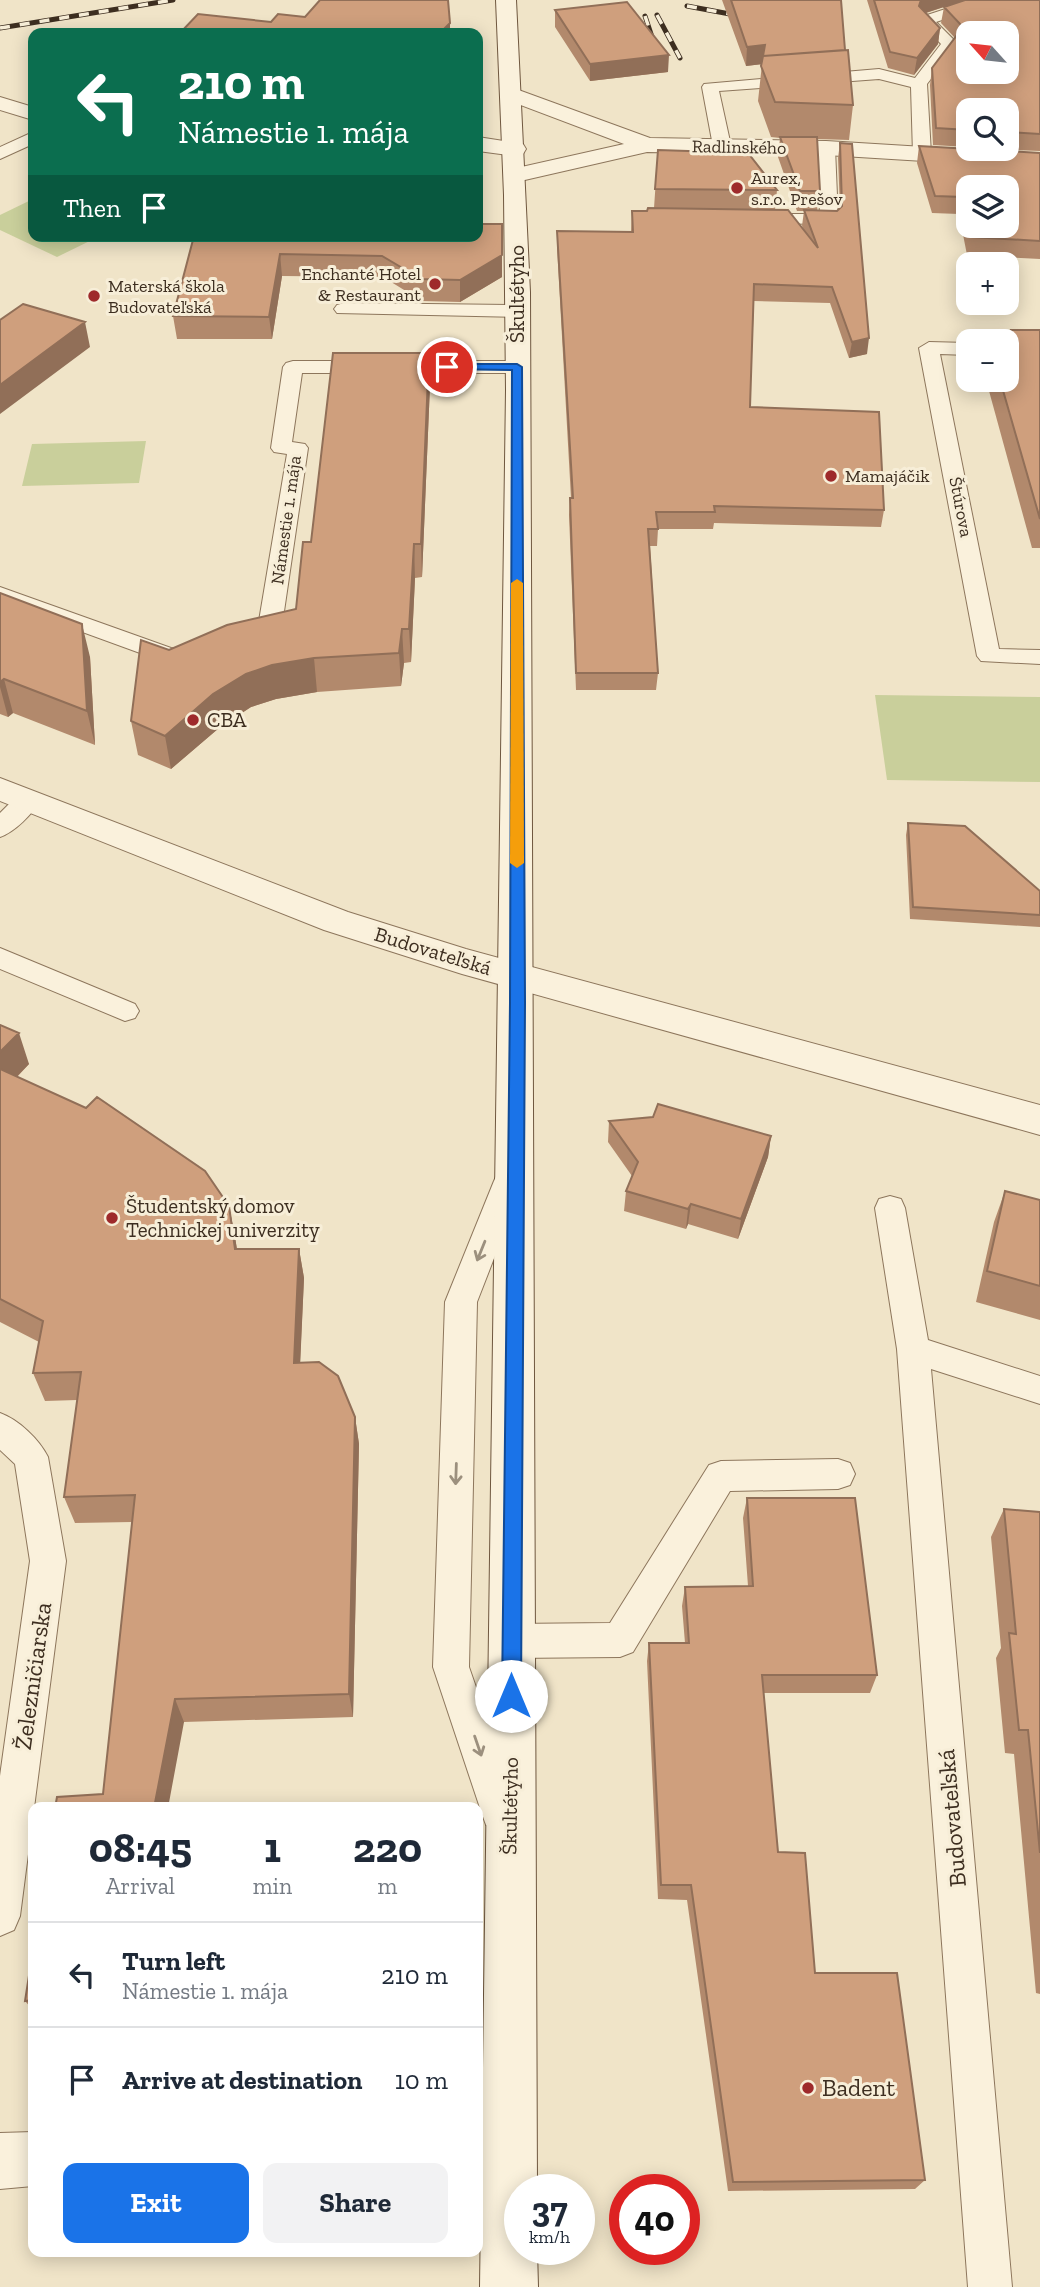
<!DOCTYPE html>
<html lang="en">
<head>
<meta charset="utf-8">
<style>
	:root { --surface:#fff; --page:#f2f2f3; --text:#1f2937; --muted:#747a83; --line:#e0e1e3; --accent:#1a73e8 }
	body { margin:0; font-family:"Zilla Slab",serif; background:var(--page); color:var(--text); height:100vh; display:flex; flex-direction:column; font-size:26px; white-space:nowrap }
	* { box-sizing:border-box; margin:0 }
	p { font-size:23px; color:var(--muted) }
	.icon { flex:none; width:38px; height:38px; fill:none; stroke:currentColor; stroke-width:2; stroke-linecap:round; stroke-linejoin:round }
	.map { position:relative; flex:1; overflow:hidden }
	.panel { position:absolute; left:28px; top:1802px; width:455px; height:455px; display:flex; flex-direction:column; background:var(--surface); border-radius:14px; box-shadow:0 4px 18px #0003 }
	.panel>* { flex:none }
	.banner { position:absolute; left:28px; top:28px; width:455px; height:214px; border-radius:14px; box-shadow:0 4px 18px #0003; background:#0b6e4f; color:#fff; overflow:hidden }
	.needle { width:46px; rotate:297deg }
	.buttons { position:absolute; left:956px; top:21px; display:grid; gap:14px }
	.buttons a { display:grid; place-items:center; width:63px; height:63px; border-radius:14px; background:var(--surface); box-shadow:0 4px 18px #0003; font-size:35px }
	.speed { position:absolute; left:504px; top:2174px; display:flex; gap:14px; font-size:35px; font-weight:700; text-align:center }
	.speed>* { display:grid; place-content:center; width:91px; height:91px; border-radius:50%; background:var(--surface); box-shadow:0 4px 18px #0003; line-height:1 }
	.speed small { font-size:18px; font-weight:400 }
	.speed .limit { border:10px solid #d22; background:#fff; color:#111 }
	.pin { position:absolute; display:grid; place-items:center; width:60px; height:60px; color:#fff; margin:-30px; border:4px solid #fff; border-radius:50%; box-shadow:0 2px 7px #0007 }
	.me { position:absolute; width:77px; margin:-38px; rotate:0deg; stroke-linejoin:round; filter:drop-shadow(0 0 5px #0008) }
	.turn { display:flex; align-items:center; gap:24px; height:147px; padding:0 35px; font-size:32px }
	.turn .icon { width:91px; height:91px; stroke-width:2.5 }
	.turn b { display:block; font-size:49px; line-height:60px }
	.then { display:flex; align-items:center; height:66px; padding:0 35px; background:#0003; gap:14px; font-size:26px }
	.eta { display:flex; justify-content:space-evenly; align-items:center; height:119px; text-align:center }
	.eta b { font-size:42px; font-weight:700; line-height:49px }
	.action { display:flex; gap:14px; margin-top:auto; padding:14px 35px }
	.action a { flex:1; height:80px; border-radius:14px; background:var(--accent); color:#fff; font-size:28px; font-weight:700; line-height:80px; text-align:center }
	.action a+a { background:var(--page); color:var(--text) }
	ul { padding:0; list-style:none }
	li { display:flex; align-items:center; gap:21px; height:105px; padding:0 35px; border-top:2px solid var(--line) }
	li div { flex:1 }
	li b { display:block; font-size:26px }
	li em { font-style:normal }
	.map>svg:first-child { display:block }
	.green { fill:#c9cf9b }
	.lines { fill:none; stroke-linecap:round; stroke-linejoin:round }
	.lane-casing { stroke:#8d765c; stroke-width:2 }
	.street-casing { stroke:#8d765c; stroke-width:2 }
	.secondary-casing { stroke:#6f573f; stroke-width:2 }
	.lane { fill:#faf1dc; fill-rule:evenodd }
	.street { fill:#faf1dc; fill-rule:evenodd }
	.secondary { fill:#faf1dc; fill-rule:evenodd }
	.rail-casing { stroke:#3d2e20; stroke-width:5 }
	.rail { stroke:#f7eed8; stroke-width:3.5; stroke-dasharray:10; stroke-linecap:butt }
	.wall { fill:#b2896c; fill-rule:evenodd }
	.shaded-wall { fill:#916f58 }
	.building { fill:#cf9f7d; stroke:#916f58; stroke-width:2; fill-rule:evenodd }
	.oneway { stroke:#9c907e }
	.route { fill:#1a73e8; stroke:#114b97; stroke-width:2 }
	.slow { fill:#f59e0b }
	.poi-dot { fill:#9e2a2b; stroke:#f7eed8; stroke-width:2.5 }
	.labels { text-anchor:middle; stroke-width:6; stroke-linejoin:round; paint-order:stroke }
	.far-street-label { font-size:18px; fill:#3d2e20; stroke:#f7eed8 }
	.far-poi-label { font-size:18px; fill:#3d2e20; stroke:#f7eed8; text-anchor:start }
	.street-label { font-size:21px; fill:#3d2e20; stroke:#f7eed8 }
	.poi-label { font-size:21px; fill:#3d2e20; stroke:#f7eed8; text-anchor:start }
	.near-street-label { font-size:24px; fill:#3d2e20; stroke:#f7eed8 }
	.near-poi-label { font-size:24px; fill:#3d2e20; stroke:#f7eed8; text-anchor:start }
</style>
</head>
<body>
<div class="map">
<svg width="1040" height="2287" viewBox="0 0 1040 2287">
	<rect width="100%" height="100%" fill="#f0e4c8"/>
	<path class="green" d="M33 199V236H100L57 257 0 230V215Z
		M146 441 139 483 22 486 32 444Z
		M875 695 1040 697V782L887 780Z"/>
	<g class="lines">
		<defs>
			<path id="lane" d="M973 0H997L994 3 936 22 958 44 927 84 931 154 928 158 922 159 913 154 911 87 879 79 719 91 731 146 722 151 713 146 702 87 704 84 879 69 915 78 941 44 921 23 918 20 921 17Z
				M33 132V144L0 159V147Z
				M826 143 835 148 838 220 835 224 749 223 746 219 755 214H820L817 148Z
				M344 303 517 305 527 311 517 317 337 313 334 309 337 305Z
				M929 342 968 343V355L940 354 999 649 1040 650V664L981 661 977 656 919 348Z
				M293 361H517L524 363 527 367 524 371 517 373H302L292 442 305 444 308 448 282 625 278 630 242 641 234 639 230 634 234 629 259 621 287 454 274 452 271 448 283 367 286 363Z
				M0 587 171 648 185 649 189 654 185 659C176 662 171 664 162 661L0 602Z
				M28 791 37 794 41 800C32 814 15 832 0 837V813L19 794Z
				M0 948 135 1004 139 1011 135 1018 125 1021 0 969Z
				M509 1169 520 1172 524 1181 477 1302 469 1667 519 1811 514 1825 500 1830 486 1825 481 1811 433 1667 445 1302 494 1181 498 1172Z
				M890 1196 901 1199 905 1208 928 1340 1040 1376V1404L931 1369 1012 2287H968L897 1349 875 1208 879 1199Z
				M0 1413C19 1420 39 1439 48 1457L66 1561 20 1916 14 1930 0 1936V1776L30 1561 15 1464 0 1450Z
				M838 1459 850 1463 855 1474 850 1485 838 1489 730 1491 633 1652 620 1657 511 1658 498 1653 493 1641 498 1629 511 1624 610 1623 709 1465 721 1461Z"/>
			<path id="street" d="M513 88 650 138 826 141 1040 154V168L826 155 647 152 516 182 508 180 505 175 508 170 624 144 505 99 502 94 505 89Z
				M0 97 33 107V120L0 110Z
				M478 137 523 144 526 149 523 154 515 156 478 151Z
				M0 778 348 912 466 949 1040 1105V1135L462 974 324 930 0 801Z
				M33 2132V2186L0 2189V2133Z"/>
			<path id="secondary" d="M496 0H516L530 292 537 2189H520V2249H537L538 2287H480L506 390 504 195Z"/>
		</defs>
		<use href="#lane" class="lane-casing"/>
		<use href="#street" class="street-casing"/>
		<use href="#secondary" class="secondary-casing"/>
		<use href="#lane" class="lane"/>
		<use href="#street" class="street"/>
		<use href="#secondary" class="secondary"/>
		<defs>
			<path id="rail" d="M687 6 746 17
				M657 15 680 58
				M645 16 656 49
				M0 28 173 0"/>
		</defs>
		<use href="#rail" class="rail-casing"/>
		<use href="#rail" class="rail"/>
	</g>
	<path class="wall" d="M722 0H841L845 50 853 105 849 140 817 139 820 191 817 211H837L840 208 838 158 840 143 867 354 849 358 830 303 754 301 750 407 884 510 881 527 714 523 713 529H658L657 546H650L658 673 656 690H576L569 515 570 498H571L557 247V231L631 232 632 211H647L654 208 658 150 777 190 775 210 804 230 802 226 804 211H797L778 157 780 138 771 137 758 101 762 64 746 66Z
		M867 0H1040V151L997 149H1006V110H968V147L933 145 930 85 932 68 955 38 941 23 944 7 926 13 940 28 938 44 914 75 888 68Z
		M555 10 668 72 590 81 555 27Z
		M919 146 1040 153V259L967 255 959 214 932 213 917 163ZM968 187 1006 226H968Z
		M194 236H478L502 277 460 302 422 301 383 277 282 276 272 339H177L173 316Z
		M1011 330H1040V548H1032L986 380H1006V341H988L989 339H1009Z
		M429 353 430 385 422 577 415 578 411 662 404 663 401 686 317 692 276 699 251 707 219 728 171 769 138 755 131 721 169 650 296 609 311 542Z
		M0 593 90 657 95 745 13 713 8 717 0 714Z
		M908 823 1040 891V927L910 919 906 835Z
		M0 1025 29 1064 17 1077 229 1206 237 1249H299L304 1278 300 1362 355 1417 359 1444 353 1717 184 1722 103 1794 132 1522 75 1523 64 1497 77 1400 45 1401 33 1373 39 1342 0 1322Z
		M609 1121 771 1136 768 1157 738 1239 688 1224 686 1229 624 1211 626 1191 632 1176 608 1142Z
		M1005 1191 1040 1200V1320L976 1302 994 1222Z
		M747 1498 877 1675 870 1693H763L778 1852 815 1973 925 2180 915 2189 728 2191 687 1900 658 1899 647 1661 649 1643H685L682 1606 685 1587 748 1586 743 1518Z
		M1004 1509 1040 1512V1994L1036 1993 1014 1754 1005 1753 996 1658 1001 1648 991 1537Z
		M33 1950V2010L25 2001Z"/>
	<path class="shaded-wall" d="M921 0H965L919 15V6Z
		M450 23V33H440Z
		M940 28 938 44 914 75 917 58Z
		M765 45 763 64 746 66 747 47Z
		M669 55 668 72 590 81V64Z
		M280 254 282 276 272 339 269 317Z
		M502 255V277L460 302V280Z
		M85 322 90 347 0 414V385Z
		M869 338 867 354 849 358 852 342Z
		M429 353 430 385 422 577 421 544Z
		M414 544 415 578 411 662 409 629Z
		M82 624 90 657 95 745 87 711Z
		M402 629 404 663 401 686 399 653Z
		M314 658 317 692 276 699 251 707 219 728 171 769 165 736 213 694 246 674 272 665Z
		M4 679 13 713 8 717 0 687V682Z
		M19 1033 29 1064 0 1094V1052Z
		M771 1136 768 1157 738 1239 741 1219Z
		M691 1204 688 1224 686 1229 688 1209Z
		M229 1206 235 1236 241 1278 235 1249Z
		M299 1249 304 1278 299 1390 294 1363Z
		M355 1417 359 1444 353 1717 349 1694Z
		M175 1699 184 1722 168 1808H154Z"/>
	<path class="building" d="M320 0H448L450 23 440 33H180L198 14 271 22 278 14 305 17Z
		M731 0H841L845 50 763 56 765 45 747 47Z
		M874 0H921L919 6 940 28 917 58 890 52Z
		M965 0H1040V134L1006 132V110H968V130L936 128 932 68 963 27 944 7ZM968 33H1006V72H968Z
		M627 2 669 55 590 64 555 10Z
		M848 50 853 105 775 102 761 66 763 56Z
		M780 137H817L820 191H800Z
		M840 143 852 144 869 338 852 342 832 287 754 284 750 407 879 412 884 510 714 506 715 512H656L658 529H648L658 673H576L570 498H573L557 231 633 232 632 211H647L648 208 788 210 818 248 804 210 837 211 842 206Z
		M919 146 1040 153V241L971 237 969 226H1006V187H968V222L963 197 935 196Z
		M658 150 748 153 777 190 655 189Z
		M478 224H502V255L460 280 421 279 382 256 280 254 269 317 173 316 194 236H478Z
		M23 304 85 322 0 385V320Z
		M1011 330H1040V519L1000 380H1006V341H989V339H1014Z
		M333 353H429L421 544H414L409 629H402L399 653 314 658 272 665 246 674 213 694 165 736 131 721 141 640 169 650 227 625 296 609 303 542H311Z
		M0 593 82 624 87 711 4 679 0 682Z
		M908 823 965 826 1040 891V915L913 907Z
		M0 1025 19 1033 0 1052Z
		M0 1069 86 1108 97 1097 205 1171 229 1206 235 1249H299L294 1363 319 1362 338 1376 355 1417 349 1694 175 1699 154 1808H55L57 1797 103 1794 135 1495 64 1497 81 1372 33 1373 43 1321 0 1299Z
		M658 1104 771 1136 741 1219 691 1204 688 1209 626 1191 638 1162 609 1121 653 1117Z
		M1005 1191 1040 1200V1286L987 1271Z
		M747 1498H855L877 1675H762L778 1852 805 1853 815 1973H897L925 2180 733 2182 691 1885H661L649 1643H689L685 1587 753 1586Z
		M1004 1509 1040 1512V1853L1028 1730H1019L1009 1633 1016 1634Z
		M33 1950V2000L25 2001Z"/>
	<defs><path id="oneway-shaft" d="M-6 0H5M1.5-3L5.5 0L1.5 3" fill="none" stroke-width="1.6" stroke-linecap="round" stroke-linejoin="round" transform="scale(1.75)"/></defs>
	<g class="oneway">
		<use href="#oneway-shaft" transform="translate(481 1251) rotate(112)"/>
		<use href="#oneway-shaft" transform="translate(456 1474) rotate(92)"/>
		<use href="#oneway-shaft" transform="translate(478 1746) rotate(71)"/>
	</g>
	<path class="route" d="M447 364H517L522 367 525 1003 521 1696 518 1703 511 1706 504 1703 502 1696 510 1003 512 370 443 369V365Z"/>
	<path class="slow" d="M517 579 523 583 524 863 517 868 510 863 511 583Z"/>
	<g class="poi-dot">
		<circle cx="737" cy="188" r="7"/>
		<circle cx="435" cy="284" r="7"/>
		<circle cx="94" cy="296" r="7"/>
		<circle cx="831" cy="476" r="7"/>
		<circle cx="193" cy="720" r="7"/>
		<circle cx="112" cy="1218" r="7"/>
		<circle cx="808" cy="2088" r="7"/>
	</g>
	<g class="labels">
		<g class="far-street-label">
			<text transform="translate(739 147) rotate(1)" y="6">Radlinského</text>
			<text transform="translate(961 507) rotate(79)" y="6">Štúrova</text>
			<text transform="translate(286 520) rotate(-82)" y="6">Námestie 1. mája</text>
		</g>
		<g class="far-poi-label">
			<text x="751" y="184">Aurex,<tspan x="751" dy="21">s.r.o. Prešov</tspan></text>
			<text x="421" y="280" text-anchor="end">Enchanté Hotel<tspan x="421" dy="21">&amp; Restaurant</tspan></text>
			<text x="108" y="292">Materská škola<tspan x="108" dy="21">Budovateľská</tspan></text>
			<text x="845" y="482">Mamajáčik</text>
		</g>
		<g class="street-label">
			<text transform="translate(517 294) rotate(-90)" y="7">Škultétyho</text>
			<text transform="translate(433 951) rotate(17)" y="7">Budovateľská</text>
			<text transform="translate(510 1806) rotate(-89)" y="7">Škultétyho</text>
		</g>
		<g class="poi-label">
			<text x="207" y="727">CBA</text>
			<text x="126" y="1213">Študentský domov<tspan x="126" dy="24">Technickej univerzity</tspan></text>
		</g>
		<g class="near-street-label">
			<text transform="translate(33 1676) rotate(-82)" y="8">Železničiarska</text>
			<text transform="translate(952 1818) rotate(-95)" y="8">Budovateľská</text>
		</g>
		<g class="near-poi-label">
			<text x="822" y="2096">Badent</text>
		</g>
	</g>
</svg>
<div class="buttons">
<a><svg class="needle" viewBox="-14 -14 28 28"><path d="M0-13l5 13h-10z" fill="#e53935"/><path d="M0 13l5-13h-10z" fill="#747a83"/></svg></a>
<a><svg class="icon" aria-label="search" viewBox="0 0 24 24"><circle cx="10" cy="10" r="6"/><path d="M15 15l6 6"/></svg></a>
<a><svg class="icon" aria-label="layers" viewBox="0 0 24 24"><path d="M12 4l9 5-9 5-9-5zM3 14l9 5 9-5"/></svg></a>
<a>+</a>
<a>−</a>
</div>
<div class="speed"><div>37<small>km/h</small></div><div class="limit">40</div></div>
<div class="pin" style="left:447px;top:367px;background:#d93025"><svg class="icon" aria-label="arrive" viewBox="0 0 24 24"><path d="M6 21V4h12l-3 4 3 4H6"/></svg></div>
<svg class="me" style="left:511px;top:1696px" viewBox="-20 -20 40 40"><circle r="19" fill="#fff"/><path d="M0-13L10 11 0 6-10 11z" fill="#1a73e8"/></svg>
<div class="banner">
<div class="turn"><svg class="icon" aria-label="left" viewBox="0 0 24 24"><path d="M17 20v-9H6M10 6l-5 5 5 5"/></svg><div><b>210 m</b>Námestie 1. mája</div></div>
<div class="then">Then<svg class="icon" aria-label="arrive" viewBox="0 0 24 24"><path d="M6 21V4h12l-3 4 3 4H6"/></svg></div>
</div>
<section class="panel">
<div class="eta">
<div><b>08:45</b><p>Arrival</p></div>
<div><b>1</b><p>min</p></div>
<div><b>220</b><p>m</p></div>
</div>
<ul>
<li><svg class="icon" aria-label="left" viewBox="0 0 24 24"><path d="M17 20v-9H6M10 6l-5 5 5 5"/></svg><div><b>Turn left</b><p>Námestie 1. mája</p></div><em>210 m</em></li>
<li><svg class="icon" aria-label="arrive" viewBox="0 0 24 24"><path d="M6 21V4h12l-3 4 3 4H6"/></svg><div><b>Arrive at destination</b></div><em>10 m</em></li>
</ul>
<div class="action"><a>Exit</a><a>Share</a></div>
</section>
</div>
</body>
</html>
